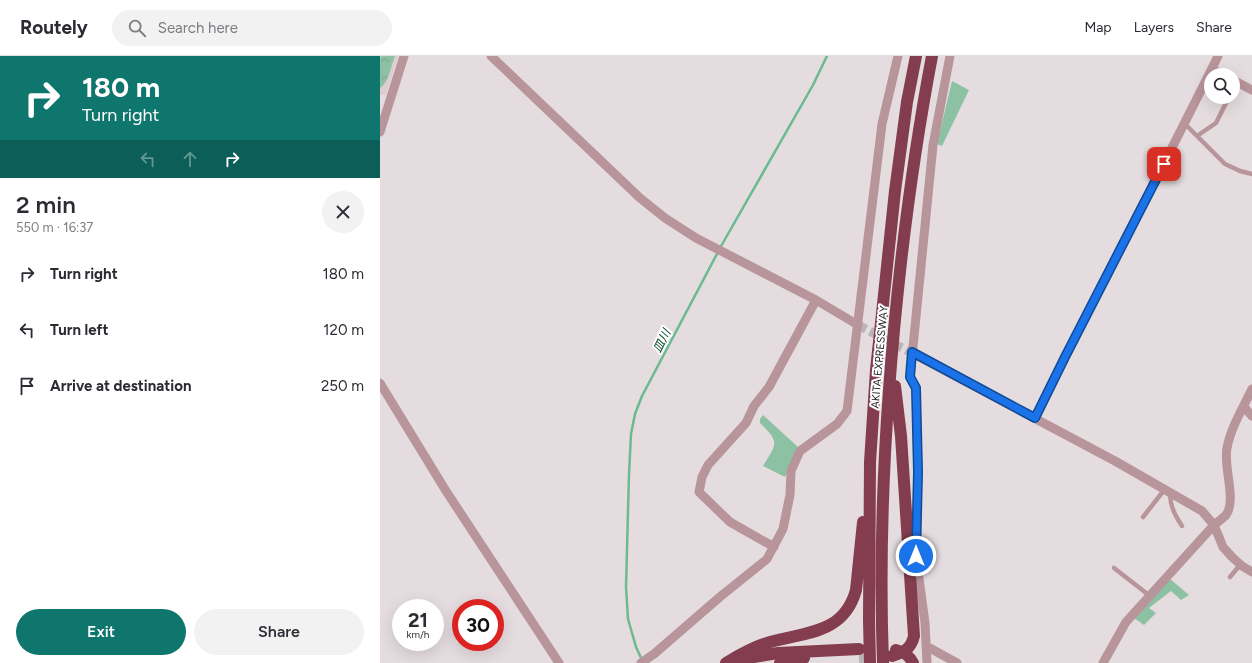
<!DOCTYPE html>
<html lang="en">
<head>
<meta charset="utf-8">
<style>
	:root { --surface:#fff; --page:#f2f2f3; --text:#2b2b33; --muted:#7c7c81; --line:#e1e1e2; --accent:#0f766e }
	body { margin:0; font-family:Figtree,"Noto Sans JP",sans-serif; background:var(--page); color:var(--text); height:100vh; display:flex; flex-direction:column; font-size:15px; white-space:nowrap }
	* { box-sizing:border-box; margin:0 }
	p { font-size:13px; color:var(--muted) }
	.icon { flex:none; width:22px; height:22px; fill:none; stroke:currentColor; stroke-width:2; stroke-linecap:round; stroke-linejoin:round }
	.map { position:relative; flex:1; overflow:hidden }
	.panel { display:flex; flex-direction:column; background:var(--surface); width:380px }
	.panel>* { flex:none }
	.banner { background:#0f766e; color:#fff; overflow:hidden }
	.buttons { position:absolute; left:824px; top:12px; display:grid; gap:8px }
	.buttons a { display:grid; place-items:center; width:36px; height:36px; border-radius:50%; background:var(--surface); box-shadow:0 4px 16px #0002; font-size:20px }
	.speed { position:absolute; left:12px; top:543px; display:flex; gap:8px; font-size:20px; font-weight:700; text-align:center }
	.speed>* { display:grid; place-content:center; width:52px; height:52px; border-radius:50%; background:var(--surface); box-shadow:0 4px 16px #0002; line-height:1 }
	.speed small { font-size:10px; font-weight:400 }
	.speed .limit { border:6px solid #d22; background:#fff; color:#111 }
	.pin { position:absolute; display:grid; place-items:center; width:34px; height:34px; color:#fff; margin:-17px; border-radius:8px; box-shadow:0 2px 6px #0006 }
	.me { position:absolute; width:44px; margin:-22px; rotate:0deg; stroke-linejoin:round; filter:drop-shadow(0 0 3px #0008) }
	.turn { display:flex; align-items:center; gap:14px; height:84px; padding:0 16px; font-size:18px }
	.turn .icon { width:52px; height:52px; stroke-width:2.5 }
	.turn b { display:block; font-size:28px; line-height:34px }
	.lanes { display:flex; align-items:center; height:38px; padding:0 16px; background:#0003; justify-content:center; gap:20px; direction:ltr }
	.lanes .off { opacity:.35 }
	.round { display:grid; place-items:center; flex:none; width:42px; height:42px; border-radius:21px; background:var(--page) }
	.head { display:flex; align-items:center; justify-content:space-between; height:68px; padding:0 16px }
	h1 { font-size:24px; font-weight:600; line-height:30px }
	.cta { display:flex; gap:8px; margin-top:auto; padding:8px 16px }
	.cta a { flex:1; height:46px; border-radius:24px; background:var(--accent); color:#fff; font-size:16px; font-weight:600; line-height:46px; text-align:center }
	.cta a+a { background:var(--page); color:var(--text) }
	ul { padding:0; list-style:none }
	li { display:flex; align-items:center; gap:12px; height:56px; padding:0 16px }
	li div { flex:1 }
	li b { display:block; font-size:15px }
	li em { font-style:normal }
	header { display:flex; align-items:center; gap:24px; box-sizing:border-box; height:56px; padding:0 20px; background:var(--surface); border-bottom:1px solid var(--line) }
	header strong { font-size:19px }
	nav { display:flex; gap:22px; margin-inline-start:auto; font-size:14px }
	.search { width:280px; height:36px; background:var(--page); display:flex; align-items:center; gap:10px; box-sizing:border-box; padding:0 14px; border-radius:22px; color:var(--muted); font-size:15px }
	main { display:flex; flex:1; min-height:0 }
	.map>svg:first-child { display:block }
	.built { fill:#ddcdd0 }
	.grass { fill:#8cc1a4 }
	.forest { fill:url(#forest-crowns) }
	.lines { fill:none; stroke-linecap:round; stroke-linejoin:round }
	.stream { stroke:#6bba92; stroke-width:2.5 }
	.street-tunnel { stroke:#bcb5b7; stroke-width:9; stroke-dasharray:9 4.5; stroke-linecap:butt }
	.highway-tunnel { stroke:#bcb5b7; stroke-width:12; stroke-dasharray:12 6; stroke-linecap:butt }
	.lane { stroke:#b8949b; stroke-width:4.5 }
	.street { stroke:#b8949b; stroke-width:9 }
	.highway { stroke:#843d4f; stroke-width:12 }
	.route-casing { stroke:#114b97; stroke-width:10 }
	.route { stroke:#1a73e8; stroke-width:7 }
	.labels { text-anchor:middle; stroke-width:4; stroke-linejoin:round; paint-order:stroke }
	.street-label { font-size:11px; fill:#1c1a1a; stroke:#fff }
	.water-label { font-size:12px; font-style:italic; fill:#04482e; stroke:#fff }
</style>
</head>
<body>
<header>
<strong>Routely</strong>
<div class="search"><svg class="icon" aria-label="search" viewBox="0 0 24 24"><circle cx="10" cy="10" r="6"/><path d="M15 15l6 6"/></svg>Search here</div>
<nav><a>Map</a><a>Layers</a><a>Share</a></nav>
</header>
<main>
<section class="panel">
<div class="banner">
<div class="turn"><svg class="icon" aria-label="right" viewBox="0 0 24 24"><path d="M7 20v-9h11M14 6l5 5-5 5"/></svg><div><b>180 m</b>Turn right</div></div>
<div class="lanes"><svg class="icon off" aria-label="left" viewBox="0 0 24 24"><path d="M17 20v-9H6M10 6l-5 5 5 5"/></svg><svg class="icon off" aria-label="ahead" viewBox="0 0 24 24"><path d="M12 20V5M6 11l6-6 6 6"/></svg><svg class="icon" aria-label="right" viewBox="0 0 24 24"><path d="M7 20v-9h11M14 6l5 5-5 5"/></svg></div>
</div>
<div class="head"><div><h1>2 min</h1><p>550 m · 16:37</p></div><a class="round"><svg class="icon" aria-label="close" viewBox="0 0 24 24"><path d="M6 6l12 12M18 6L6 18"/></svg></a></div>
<ul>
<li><svg class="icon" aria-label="right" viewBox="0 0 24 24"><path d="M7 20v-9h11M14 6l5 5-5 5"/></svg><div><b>Turn right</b></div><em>180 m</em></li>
<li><svg class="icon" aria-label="left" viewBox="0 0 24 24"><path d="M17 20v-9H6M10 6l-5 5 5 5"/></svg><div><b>Turn left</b></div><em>120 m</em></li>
<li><svg class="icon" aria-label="arrive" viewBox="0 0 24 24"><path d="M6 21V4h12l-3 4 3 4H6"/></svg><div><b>Arrive at destination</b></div><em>250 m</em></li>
</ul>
<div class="cta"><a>Exit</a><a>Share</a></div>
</section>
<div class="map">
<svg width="872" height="607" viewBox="0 0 872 607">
	<defs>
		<pattern id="forest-crowns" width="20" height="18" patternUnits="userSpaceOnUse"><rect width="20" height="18" fill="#8cc1a4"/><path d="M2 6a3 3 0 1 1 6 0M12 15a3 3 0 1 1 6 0" fill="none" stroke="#78a58d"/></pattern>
	</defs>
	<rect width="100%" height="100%" fill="#e4dcde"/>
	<path class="built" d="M0 0H18L6 39H0Z"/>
	<path class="grass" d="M572 25 589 34 562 90 557 88Z
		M383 359 418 391 405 421 383 410C396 388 401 387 380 367V363Z
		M789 522 809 539 801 544 791 535 769 552 776 557 764 569 754 562Z"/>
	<path class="forest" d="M1 0H15C11 9 9 27 0 32V3Z"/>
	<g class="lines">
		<path class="stream" d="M340 192 433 29 447 0
			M262 604 256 591 248 563 246 531 249 418 251 378 255 358 262 340 338 196"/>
		<path class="street-tunnel" d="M478 269 532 297"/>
		<path class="highway-tunnel" d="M479 601 512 600"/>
		<path class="lane" d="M805 68 845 108 860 115 872 118
			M817 80 836 67 849 41
			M791 437C788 448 796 461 802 470
			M763 461 785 433
			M734 512 770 540
			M850 521 860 509"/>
		<path class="street" d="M111 0 260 142 285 162 316 182 436 244 478 269
			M832 13 843 19
			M853 24 872 34
			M0 76 24 0
			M532 297 735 405 822 455 834 469 843 491 852 501 862 510 872 516
			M0 327 66 435 179 607
			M864 351 872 360
			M655 362C714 241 778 122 838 0
			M394 491 350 466 319 436 322 421 328 409 366 367 374 350 389 331 436 244
			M546 590 577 607
			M261 607 274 598 341 540 387 503 403 473 410 439 411 415 420 395 457 368 467 355 502 68 518 0
			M547 607 545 567 536 500 538 416 536 332 530 321 553 89 570 0
			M723 607 746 566 834 469C838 466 843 462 846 459 857 444 843 411 847 392 851 371 863 352 872 333"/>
		<path class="highway" d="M516 594C524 596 529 599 533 607
			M512 600C524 596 531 593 534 580L521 380 515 330
			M362 603 398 597 479 593
			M346 607C359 599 375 590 390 586 426 576 464 578 476 534L483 466
			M400 607 424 602
			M490 607 489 564 490 406 496 314 515 135 527 46 536 0
			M503 607C498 473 506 339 521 206 529 137 539 68 552 0"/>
	</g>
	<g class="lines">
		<defs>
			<path id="route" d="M536 500 538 416 536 332 530 321 532 296 655 362 685 301 784 108"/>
		</defs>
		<use href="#route" class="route-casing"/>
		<use href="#route" class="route"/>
	</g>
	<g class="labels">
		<g class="street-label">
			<text transform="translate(499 301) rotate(-85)" y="4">AKITA EXPRESSWAY</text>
		</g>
		<g class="water-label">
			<text transform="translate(282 285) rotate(-63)" y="4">皿川</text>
		</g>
	</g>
</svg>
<div class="buttons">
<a><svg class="icon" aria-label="search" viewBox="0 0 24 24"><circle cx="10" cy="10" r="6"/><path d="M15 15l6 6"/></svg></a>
</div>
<div class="speed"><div>21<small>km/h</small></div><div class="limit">30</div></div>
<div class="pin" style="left:784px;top:108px;background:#d93025"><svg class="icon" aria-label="arrive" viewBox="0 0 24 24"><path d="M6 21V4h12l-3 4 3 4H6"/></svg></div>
<svg class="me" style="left:536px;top:500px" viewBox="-20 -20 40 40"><circle r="17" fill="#1a73e8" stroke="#fff" stroke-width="3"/><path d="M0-11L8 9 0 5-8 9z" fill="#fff"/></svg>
</div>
</main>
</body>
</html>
